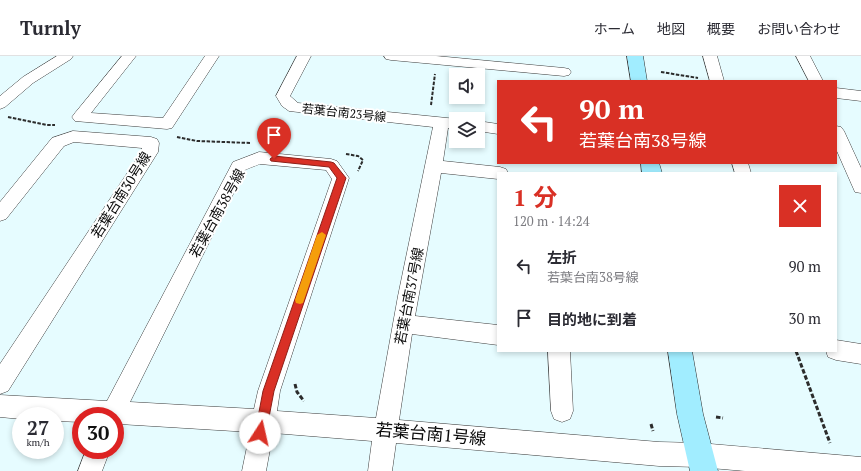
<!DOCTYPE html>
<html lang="ja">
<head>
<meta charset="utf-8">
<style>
	:root { --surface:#fff; --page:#f2f2f3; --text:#2b2b33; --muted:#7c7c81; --line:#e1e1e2; --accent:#d93025 }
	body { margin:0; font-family:"PT Serif","Noto Sans JP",serif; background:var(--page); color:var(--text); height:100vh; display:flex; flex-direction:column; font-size:15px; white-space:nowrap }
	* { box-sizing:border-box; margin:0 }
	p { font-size:13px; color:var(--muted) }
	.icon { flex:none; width:22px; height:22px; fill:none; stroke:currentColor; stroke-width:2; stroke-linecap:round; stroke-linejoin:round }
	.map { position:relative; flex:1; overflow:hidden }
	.sheet { position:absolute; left:497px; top:116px; width:340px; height:180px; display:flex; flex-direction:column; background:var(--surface); border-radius:0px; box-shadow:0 2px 6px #0003 }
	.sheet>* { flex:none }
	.hud { position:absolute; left:497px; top:24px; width:340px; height:84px; border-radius:0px; box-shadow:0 2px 6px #0003; background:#d93025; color:#fff; overflow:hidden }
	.controls { position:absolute; left:449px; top:12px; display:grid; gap:8px }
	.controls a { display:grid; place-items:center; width:36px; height:36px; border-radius:0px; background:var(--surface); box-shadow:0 2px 6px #0003; font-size:20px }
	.speed { position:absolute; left:12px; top:351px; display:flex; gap:8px; font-size:20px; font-weight:700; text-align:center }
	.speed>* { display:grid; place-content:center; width:52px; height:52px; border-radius:50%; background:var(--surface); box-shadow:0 2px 6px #0003; line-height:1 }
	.speed small { font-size:10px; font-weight:400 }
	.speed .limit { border:6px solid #d22; background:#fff; color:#111 }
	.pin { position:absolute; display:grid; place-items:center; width:34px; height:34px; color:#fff; margin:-41px -17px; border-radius:50% 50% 50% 0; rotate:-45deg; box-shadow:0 0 4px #0007 }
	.pin .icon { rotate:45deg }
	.me { position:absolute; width:44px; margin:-22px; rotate:10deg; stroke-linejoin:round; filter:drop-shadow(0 0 3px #0008) }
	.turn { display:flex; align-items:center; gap:14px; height:84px; padding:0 16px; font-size:18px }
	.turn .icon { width:52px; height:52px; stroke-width:2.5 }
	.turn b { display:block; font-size:28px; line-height:34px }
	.round { display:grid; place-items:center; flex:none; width:42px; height:42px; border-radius:0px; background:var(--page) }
	.head { display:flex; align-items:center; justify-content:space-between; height:68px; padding:0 16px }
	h1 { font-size:24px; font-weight:700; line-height:30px; color:var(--accent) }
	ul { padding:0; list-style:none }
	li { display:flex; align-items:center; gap:12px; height:52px; padding:0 16px }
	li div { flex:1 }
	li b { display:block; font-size:15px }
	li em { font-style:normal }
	header { display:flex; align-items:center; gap:24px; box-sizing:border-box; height:56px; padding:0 20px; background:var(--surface); border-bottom:1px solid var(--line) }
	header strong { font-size:19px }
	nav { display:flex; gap:22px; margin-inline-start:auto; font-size:14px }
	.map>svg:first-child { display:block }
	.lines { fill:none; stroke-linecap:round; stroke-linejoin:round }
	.street-casing { stroke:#3d3d3d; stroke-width:1 }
	.secondary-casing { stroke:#2c2c2c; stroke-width:1 }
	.path-far1 { stroke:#2c2c2c; stroke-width:2; stroke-dasharray:3.5 1.5; stroke-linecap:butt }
	.path { stroke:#2c2c2c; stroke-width:3; stroke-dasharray:4.5 2; stroke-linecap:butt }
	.street { fill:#fff; fill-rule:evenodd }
	.secondary { fill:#a1edff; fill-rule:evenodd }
	.route { fill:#d93025; stroke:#8d1f18 }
	.slow { fill:#f59e0b }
	.labels { text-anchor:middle; stroke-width:4; stroke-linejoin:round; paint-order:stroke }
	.far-street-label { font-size:12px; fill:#0a0a0a; stroke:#fff }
	.street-label { font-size:14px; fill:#0a0a0a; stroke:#fff }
	.near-street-label { font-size:17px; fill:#0a0a0a; stroke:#fff }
</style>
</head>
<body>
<header>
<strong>Turnly</strong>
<nav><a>ホーム</a><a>地図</a><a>概要</a><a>お問い合わせ</a></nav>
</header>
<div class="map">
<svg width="861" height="415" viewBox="0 0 861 415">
	<rect width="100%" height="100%" fill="#e6fcff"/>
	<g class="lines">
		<defs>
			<path id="street" d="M57 0H73L71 3 33 27 5 51 0 53V40L23 21Z
				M122 0H136L91 57 163 62 205 0H219L172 72 167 73 75 65 72 61 75 57Z
				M297 0H311L290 40 298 47 457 63 456 73 448 72 443 105 500 111 506 113 508 117H498V123L441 117 415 260 498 269V289L412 278 399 364 659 386 699 387 861 401V415H745L699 411 659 410 396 387 392 415H368L372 385 273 377 266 415H242L250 376 119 368 115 370V360H81V366L55 365V360H21V363L0 361V339L107 345 233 106 259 96 331 103 337 105 349 122 280 335 277 355 376 362 398 240 433 71 289 55 282 50 276 40ZM260 108 326 114 332 123 258 335 254 353 130 346 245 114Z
				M384 0H436L564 12 569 13 571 16 569 19 564 20 391 4 386 3Z
				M703 0H717L724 25H710Z
				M796 0H810L823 25H809Z
				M836 32 861 35V45L836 42Z
				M478 65 498 68V78L478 75Z
				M836 70 841 71 844 75 861 112V137L855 136 836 93Z
				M73 75 151 81 157 83 159 87 158 96 8 335 0 338V308L142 95V92L74 86 64 90 6 163 0 165V146L52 82Z
				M732 107H748L751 117H735Z
				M836 284 861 288V308L836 304 828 301 826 295H836Z
				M548 295H570L573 355 570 363 562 366 554 363 551 355Z
				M86 394H110L102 415H78Z"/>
			<path id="secondary" d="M627 0H643L647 25H631Z
				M641 107H659L662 117H642Z
				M668 295H692L703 358 718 415H690L677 358Z"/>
		</defs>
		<use href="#street" class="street-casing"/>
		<use href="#secondary" class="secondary-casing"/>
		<path class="path-far1" d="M661 16 698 22
			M431 49 435 18
			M8 61 47 69H55
			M177 81 197 85 250 87
			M346 98 358 100 363 104 358 115"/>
		<path class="path" d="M796 295 830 387
			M295 328 297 336 304 345
			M716 361 723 362
			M651 368 653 375"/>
		<use href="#street" class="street"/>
		<use href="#secondary" class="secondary"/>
	</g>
	<path class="route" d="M274 100 331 106 334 107 346 122 274 335 266 377 264 381 260 382 256 381 255 377 263 335 337 122 329 111 271 105 270 103Z"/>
	<path class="slow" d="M322 176 326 179 304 244 303 247 300 248 296 247 295 244 317 179Z"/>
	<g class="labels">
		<g class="far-street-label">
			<text transform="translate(344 57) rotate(6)" y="4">若葉台南23号線</text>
		</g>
		<g class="street-label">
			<text transform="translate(121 139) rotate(-58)" y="5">若葉台南30号線</text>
			<text transform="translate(217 157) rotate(-61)" y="5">若葉台南38号線</text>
			<text transform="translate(409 240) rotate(-79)" y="5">若葉台南37号線</text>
		</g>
		<g class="near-street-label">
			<text transform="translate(431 378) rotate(5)" y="6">若葉台南1号線</text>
		</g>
	</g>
</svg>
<div class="controls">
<a><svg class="icon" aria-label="sound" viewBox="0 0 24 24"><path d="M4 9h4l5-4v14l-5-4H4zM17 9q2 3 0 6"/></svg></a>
<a><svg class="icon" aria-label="layers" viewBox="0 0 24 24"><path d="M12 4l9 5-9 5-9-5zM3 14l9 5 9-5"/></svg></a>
</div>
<div class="speed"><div>27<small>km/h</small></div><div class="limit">30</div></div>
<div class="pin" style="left:274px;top:103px;background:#d93025"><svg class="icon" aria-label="arrive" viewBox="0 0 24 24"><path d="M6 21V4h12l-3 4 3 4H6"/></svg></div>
<svg class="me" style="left:260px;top:377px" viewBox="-20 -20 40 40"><circle r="19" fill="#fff"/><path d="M0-13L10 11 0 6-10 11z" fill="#d93025"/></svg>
<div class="hud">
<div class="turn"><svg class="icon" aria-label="left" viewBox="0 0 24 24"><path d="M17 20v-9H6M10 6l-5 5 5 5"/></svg><div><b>90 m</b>若葉台南38号線</div></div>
</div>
<section class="sheet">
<div class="head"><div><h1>1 分</h1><p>120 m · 14:24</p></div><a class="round" style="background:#d93025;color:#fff"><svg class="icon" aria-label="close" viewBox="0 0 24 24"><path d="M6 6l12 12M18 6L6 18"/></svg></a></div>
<ul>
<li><svg class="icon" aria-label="left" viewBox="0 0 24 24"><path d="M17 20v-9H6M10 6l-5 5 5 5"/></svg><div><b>左折</b><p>若葉台南38号線</p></div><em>90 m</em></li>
<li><svg class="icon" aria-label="arrive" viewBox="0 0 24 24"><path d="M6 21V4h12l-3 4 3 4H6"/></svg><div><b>目的地に到着</b></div><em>30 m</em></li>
</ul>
</section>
</div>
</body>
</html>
